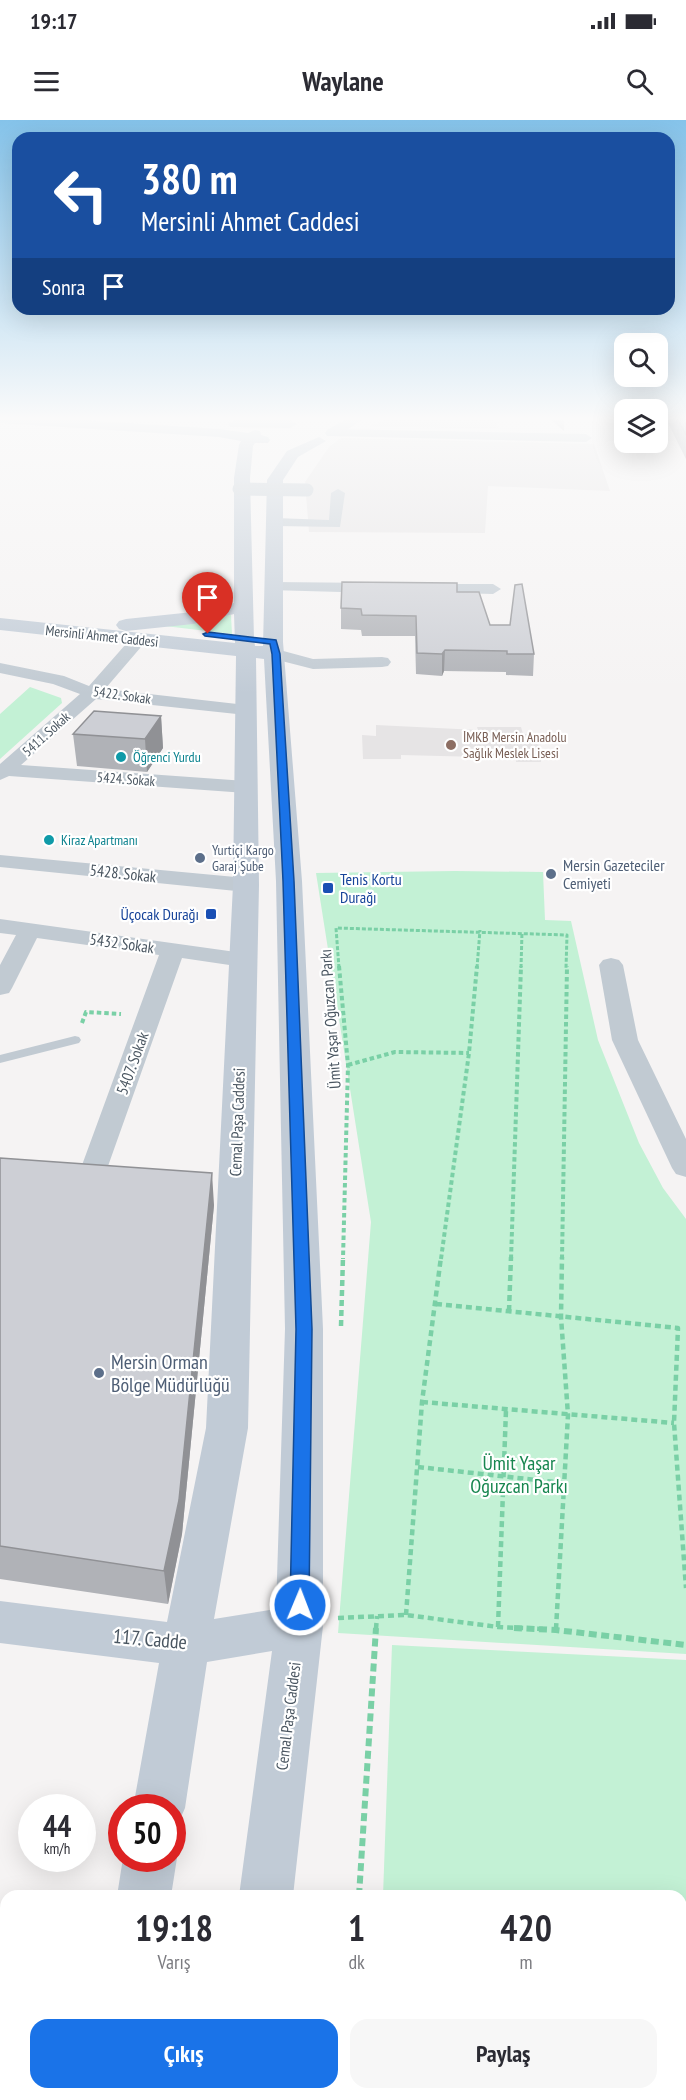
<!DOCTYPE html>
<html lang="tr">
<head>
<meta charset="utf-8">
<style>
	:root { --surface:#fff; --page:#f7f7f7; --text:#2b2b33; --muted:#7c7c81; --accent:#1a73e8 }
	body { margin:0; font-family:"PT Sans Narrow",sans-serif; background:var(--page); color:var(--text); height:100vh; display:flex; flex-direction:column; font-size:22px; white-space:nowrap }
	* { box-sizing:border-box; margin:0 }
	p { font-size:20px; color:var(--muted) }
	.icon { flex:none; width:33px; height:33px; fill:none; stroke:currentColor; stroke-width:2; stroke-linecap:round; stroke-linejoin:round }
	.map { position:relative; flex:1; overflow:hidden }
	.panel { position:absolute; left:0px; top:1770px; width:687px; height:210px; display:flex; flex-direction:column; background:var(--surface); border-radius:18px 18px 0 0; box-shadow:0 6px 24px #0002 }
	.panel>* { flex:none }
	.guide { position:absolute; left:12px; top:12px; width:663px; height:183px; border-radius:18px; box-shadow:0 6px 24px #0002; background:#1a4fa0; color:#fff; overflow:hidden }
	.controls { position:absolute; left:614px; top:213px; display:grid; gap:12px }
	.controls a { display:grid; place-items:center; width:54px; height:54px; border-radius:12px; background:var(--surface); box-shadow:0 6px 24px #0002; font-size:30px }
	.speed { position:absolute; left:18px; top:1674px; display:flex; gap:12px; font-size:30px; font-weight:700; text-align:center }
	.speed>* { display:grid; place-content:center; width:78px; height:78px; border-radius:50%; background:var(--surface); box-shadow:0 6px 24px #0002; line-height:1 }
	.speed small { font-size:15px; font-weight:400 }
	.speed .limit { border:9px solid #d22; background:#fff; color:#111 }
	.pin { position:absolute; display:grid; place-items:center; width:51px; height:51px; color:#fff; margin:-62px -26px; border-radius:50% 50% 50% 0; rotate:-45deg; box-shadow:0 0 6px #0007 }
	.pin .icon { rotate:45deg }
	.me { position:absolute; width:66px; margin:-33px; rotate:1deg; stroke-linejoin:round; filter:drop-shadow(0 0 4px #0008) }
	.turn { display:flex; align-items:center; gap:21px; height:126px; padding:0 30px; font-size:27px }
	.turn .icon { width:78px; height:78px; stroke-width:2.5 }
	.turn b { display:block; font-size:42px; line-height:51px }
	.then { display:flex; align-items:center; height:57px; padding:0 30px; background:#0003; gap:12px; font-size:22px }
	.eta { display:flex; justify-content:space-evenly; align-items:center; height:102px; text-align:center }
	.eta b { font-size:36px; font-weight:700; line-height:42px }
	.cta { display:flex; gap:12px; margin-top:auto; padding:12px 30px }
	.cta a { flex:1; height:69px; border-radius:18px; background:var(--accent); color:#fff; font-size:24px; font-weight:700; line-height:69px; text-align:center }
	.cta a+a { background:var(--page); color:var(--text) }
	.status { display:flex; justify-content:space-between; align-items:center; height:42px; padding:0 30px; background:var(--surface); direction:ltr }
	.status svg { height:16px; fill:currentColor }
	header { display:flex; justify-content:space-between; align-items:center; height:78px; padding:0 30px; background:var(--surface); font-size:27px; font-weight:700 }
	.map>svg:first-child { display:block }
	.education { fill:#e6e4e5 }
	.green { fill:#c3f1d5 }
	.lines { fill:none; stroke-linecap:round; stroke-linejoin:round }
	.path-far3 { stroke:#7ad0a6; stroke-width:3; stroke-dasharray:4 2; stroke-linecap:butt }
	.path-far2 { stroke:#7ad0a6; stroke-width:4; stroke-dasharray:4.5 3; stroke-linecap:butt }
	.path-far1 { stroke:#7ad0a6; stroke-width:4.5; stroke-dasharray:6 4; stroke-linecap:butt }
	.path { stroke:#7ad0a6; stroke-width:6; stroke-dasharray:8 4.5; stroke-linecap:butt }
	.lane { fill:#c1cad2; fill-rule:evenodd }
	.street { fill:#c1cad2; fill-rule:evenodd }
	.secondary { fill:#c1cbd6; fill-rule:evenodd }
	.street-bridge { stroke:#c1cad2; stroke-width:13 }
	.wall { fill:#b0b2b7 }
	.shaded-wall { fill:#909195 }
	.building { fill:#cdcfd5; stroke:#909195; stroke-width:1.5 }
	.route { fill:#1a73e8; stroke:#114b97; stroke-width:1.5 }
	.education-dot { fill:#8d6e63; stroke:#fff; stroke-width:2 }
	.culture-dot { fill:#0f9aa8; stroke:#fff; stroke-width:2 }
	.service-dot { fill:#5c6f8a; stroke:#fff; stroke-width:2 }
	.transit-dot { fill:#1a4fb4; stroke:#fff; stroke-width:2 }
	.labels { text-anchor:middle; stroke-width:4.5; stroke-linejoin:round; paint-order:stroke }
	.far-street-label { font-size:14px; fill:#4a5661; stroke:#fff }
	.far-education-label { font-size:14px; fill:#785e54; stroke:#fff; text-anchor:start }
	.far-culture-label { font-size:14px; fill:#0d838f; stroke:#fff; text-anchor:start }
	.far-service-label { font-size:14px; fill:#4e5e75; stroke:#fff; text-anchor:start }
	.service-label { font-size:16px; fill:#4e5e75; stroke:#fff; text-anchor:start }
	.street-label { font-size:16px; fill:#4a5661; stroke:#fff }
	.transit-label { font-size:16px; fill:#164399; stroke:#fff; text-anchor:start }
	.near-service-label { font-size:20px; fill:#4e5e75; stroke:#fff; text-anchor:start }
	.near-park-label { font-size:20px; fill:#17864f; stroke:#fff }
	.near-street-label { font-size:20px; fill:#4a5661; stroke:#fff }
</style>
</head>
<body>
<div class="status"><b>19:17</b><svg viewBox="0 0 49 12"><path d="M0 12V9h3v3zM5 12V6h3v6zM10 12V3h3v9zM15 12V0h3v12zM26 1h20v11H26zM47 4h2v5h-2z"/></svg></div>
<header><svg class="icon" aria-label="menu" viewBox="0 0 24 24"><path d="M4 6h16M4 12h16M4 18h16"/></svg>Waylane<svg class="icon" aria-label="search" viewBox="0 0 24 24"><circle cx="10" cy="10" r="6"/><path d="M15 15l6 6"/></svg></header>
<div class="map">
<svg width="686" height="1980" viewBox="0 0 686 1980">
	<rect width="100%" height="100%" fill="#f5f3f3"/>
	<path class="education" d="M390 297H559L496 299 498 309 370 306Z
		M341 318 594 324 610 371 488 366 485 413 309 412 305 362 329 327Z
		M376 605 478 610 477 607H521L523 614H537L541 642H516V638L401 635V639H363L362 615 376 616Z"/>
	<path class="green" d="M231 495 232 514 148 504Z
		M30 567 61 578 62 583 0 639V594Z
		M455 751 543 752 545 800 571 801 598 920 639 1023 663 1068 686 1099V1534L338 1513 371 1102 316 753Z
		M392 1525 686 1540V1980H375L376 1974H681V1776H383Z"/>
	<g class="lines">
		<path class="path-far3" d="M339 848 336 808 567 815 566 848
			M477 848 480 810
			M521 848 522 812"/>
		<path class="path-far2" d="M339 846 348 945 343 1139
			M82 903 86 892 121 894
			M348 945 395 932 469 933
			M441 1139 469 933 477 846
			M511 1139 521 846
			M562 1139 567 846"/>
		<path class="path-far1" d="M436 1184 678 1208 674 1303 686 1468
			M509 1191 511 1137
			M341 1206 343 1137
			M422 1282 674 1303
			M418 1347 564 1363
			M406 1495 422 1282 441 1137
			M338 1498 406 1495 498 1507 543 1509
			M498 1507 506 1290
			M376 1509 377 1496
			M556 1509 568 1295 561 1197 562 1137"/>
		<path class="path" d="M514 1508 556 1510 686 1525
			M359 1776 376 1508
			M346 1974V1980"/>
		<path class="lane" d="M75 916 79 917 81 920 79 923 0 943V935Z"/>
		<path class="street" d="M332 309 586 314 592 318 586 322 328 316 326 313Z
			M338 369 345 373 340 407 275 406 268 402 275 398 329 400 331 373Z
			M274 462 377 463 385 468 377 473 269 470 266 467 269 464Z
			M422 464H493L501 469 493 474 417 472 414 469 417 466Z
			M139 515 147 520 105 569 246 585 252 586 255 590 252 594 246 595 96 579 21 645 246 661 253 663 256 667 253 671 246 673 9 656 0 660V644L80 574 53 564 0 553V543L64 556 89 566 133 516Z
			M276 529 313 539 382 537 388 538 391 542 388 546 382 547 313 549 270 538 268 534Z
			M0 735 246 758 254 760 257 765 254 770 246 772 0 747Z
			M0 799 243 833 251 835 255 840 251 845 243 847 182 838 102 1063 92 1065 82 1063 78 1056 159 835 37 818 12 868 9 873 0 875V845L16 815 0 813Z
			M611 838 619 840 623 845 638 920 686 1019V1057L676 1054 672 1048 612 920 599 845 603 840Z"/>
		<path class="secondary" d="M0 297H36L219 309 248 313 255 310 260 311 261 315 268 317 270 320 268 323H255L253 326 250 358 254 519 255 526H263L267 360 287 331 319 317 326 321 298 337 283 360V522L302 761 323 1209V1506L293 1776H239L272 1531 207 1542 185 1688 177 1706 172 1708V1688H133L159 1543 0 1523V1481L167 1502 206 1308 233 765 236 536 0 510V498L235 523 234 494 193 504 126 511 119 509 116 505 119 501 126 499 193 492 234 483V358L239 325 241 321 219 317 0 303ZM256 538 264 539 276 761 285 1209 276 1489 214 1499 248 1308 259 765Z
			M350 297H367L337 316H327L325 313 327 310Z
			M235 300H290L297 304 290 308 230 307 228 304Z
			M172 1728 177 1738 171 1776H117L123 1738H172Z
			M81 1974H141L140 1980H80Z
			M211 1974H271V1980H211Z"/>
		<path class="street-bridge" d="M239 369 307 370"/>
	</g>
	<path class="wall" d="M548 297H564V311Z
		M665 297H686V339Z
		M457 472 490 505H510L534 534 533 556 506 555V552L444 551 442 556 416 554 415 516H362L361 510 341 509V488Z
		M161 596 163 628 147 652 77 646 73 614Z
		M0 1038 214 1085 182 1414 168 1484 0 1459Z"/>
	<path class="shaded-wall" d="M445 530 444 551 442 556V534Z
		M161 596 163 628 147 652 145 619Z
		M212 1053 214 1085 182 1414 168 1484 164 1451Z"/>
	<path class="building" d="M677 297H686V315Z
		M342 462 457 463V472H479L490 505H510L515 465 522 464 534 534H507V531L445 530 442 534 417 533 416 496 362 495 361 489 341 488Z
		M94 591 161 596 145 619 73 614Z
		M0 1038 212 1053 179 1380 164 1451 0 1426Z"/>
	<linearGradient id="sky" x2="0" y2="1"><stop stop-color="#85c3ea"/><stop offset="0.52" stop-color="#fafafa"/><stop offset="1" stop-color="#fafafa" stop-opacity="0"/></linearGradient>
	<rect width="686" height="574" fill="url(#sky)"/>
	<path class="route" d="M208 512 276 520 280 534 294 761 312 1209 309 1485 306 1490 300 1493 293 1490 290 1485 296 1209 283 761 272 534 270 524 205 516 203 514Z"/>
	<circle class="education-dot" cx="451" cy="625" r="6"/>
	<g class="culture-dot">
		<circle cx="121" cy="637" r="6"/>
		<circle cx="49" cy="720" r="6"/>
	</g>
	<g class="service-dot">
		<circle cx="200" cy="738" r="6"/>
		<circle cx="551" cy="754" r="6"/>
		<circle cx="99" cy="1253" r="6"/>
	</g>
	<g class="transit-dot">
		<rect x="322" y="762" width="12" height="12" rx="3"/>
		<rect x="205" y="788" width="12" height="12" rx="3"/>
	</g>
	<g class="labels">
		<g class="far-street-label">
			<text transform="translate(102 516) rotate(6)" y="5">Mersinli Ahmet Caddesi</text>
			<text transform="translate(122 575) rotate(8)" y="5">5422. Sokak</text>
			<text transform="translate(46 614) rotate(-42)" y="5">5411. Sokak</text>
			<text transform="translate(126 659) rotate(4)" y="5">5424. Sokak</text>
		</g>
		<g class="far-education-label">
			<text x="463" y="622">İMKB Mersin Anadolu<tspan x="463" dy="16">Sağlık Meslek Lisesi</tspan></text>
		</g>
		<g class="far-culture-label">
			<text x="133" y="642">Öğrenci Yurdu</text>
			<text x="61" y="725">Kiraz Apartmanı</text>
		</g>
		<g class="far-service-label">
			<text x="212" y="735">Yurtiçi Kargo<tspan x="212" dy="16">Garaj Şube</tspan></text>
		</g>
		<g class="service-label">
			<text x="563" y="751">Mersin Gazeteciler<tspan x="563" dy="18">Cemiyeti</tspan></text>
		</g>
		<g class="street-label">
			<text transform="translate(123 753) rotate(6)" y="6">5428. Sokak</text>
			<text transform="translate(122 823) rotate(8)" y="6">5432 Sokak</text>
			<text transform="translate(330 899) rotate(-94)" y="6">Ümit Yaşar Oğuzcan Parkı</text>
			<text transform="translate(132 943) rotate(-70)" y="6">5407. Sokak</text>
			<text transform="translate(237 1002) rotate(-88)" y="6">Cemal Paşa Caddesi</text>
			<text transform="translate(288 1596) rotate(-83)" y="6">Cemal Paşa Caddesi</text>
		</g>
		<g class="transit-label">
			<text x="340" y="765">Tenis Kortu<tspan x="340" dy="18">Durağı</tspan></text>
			<text x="199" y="800" text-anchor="end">Üçocak Durağı</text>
		</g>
		<g class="near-service-label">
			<text x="111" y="1249">Mersin Orman<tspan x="111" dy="23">Bölge Müdürlüğü</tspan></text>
		</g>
		<g class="near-park-label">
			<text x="519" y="1350">Ümit Yaşar<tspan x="519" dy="23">Oğuzcan Parkı</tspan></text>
		</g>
		<g class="near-street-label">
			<text transform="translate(150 1519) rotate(5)" y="7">117. Cadde</text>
		</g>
	</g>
</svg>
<div class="controls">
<a><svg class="icon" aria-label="search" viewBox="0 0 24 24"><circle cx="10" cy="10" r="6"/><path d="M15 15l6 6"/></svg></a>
<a><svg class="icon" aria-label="layers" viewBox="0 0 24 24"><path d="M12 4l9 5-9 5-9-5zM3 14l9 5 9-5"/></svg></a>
</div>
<div class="speed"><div>44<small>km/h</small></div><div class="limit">50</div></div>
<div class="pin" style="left:208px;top:514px;background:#d93025"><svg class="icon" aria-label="arrive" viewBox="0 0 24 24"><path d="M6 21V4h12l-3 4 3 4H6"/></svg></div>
<svg class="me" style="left:300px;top:1485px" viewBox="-20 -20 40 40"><circle r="17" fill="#1a73e8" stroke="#fff" stroke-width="3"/><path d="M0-11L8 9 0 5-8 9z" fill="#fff"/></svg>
<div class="guide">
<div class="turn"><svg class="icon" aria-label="left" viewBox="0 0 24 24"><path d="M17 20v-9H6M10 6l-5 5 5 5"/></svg><div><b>380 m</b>Mersinli Ahmet Caddesi</div></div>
<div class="then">Sonra<svg class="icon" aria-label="arrive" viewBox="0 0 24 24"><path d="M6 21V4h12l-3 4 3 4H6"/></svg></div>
</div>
<section class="panel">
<div class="eta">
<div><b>19:18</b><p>Varış</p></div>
<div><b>1</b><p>dk</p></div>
<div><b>420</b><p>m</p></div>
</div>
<div class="cta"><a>Çıkış</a><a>Paylaş</a></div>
</section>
</div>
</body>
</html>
